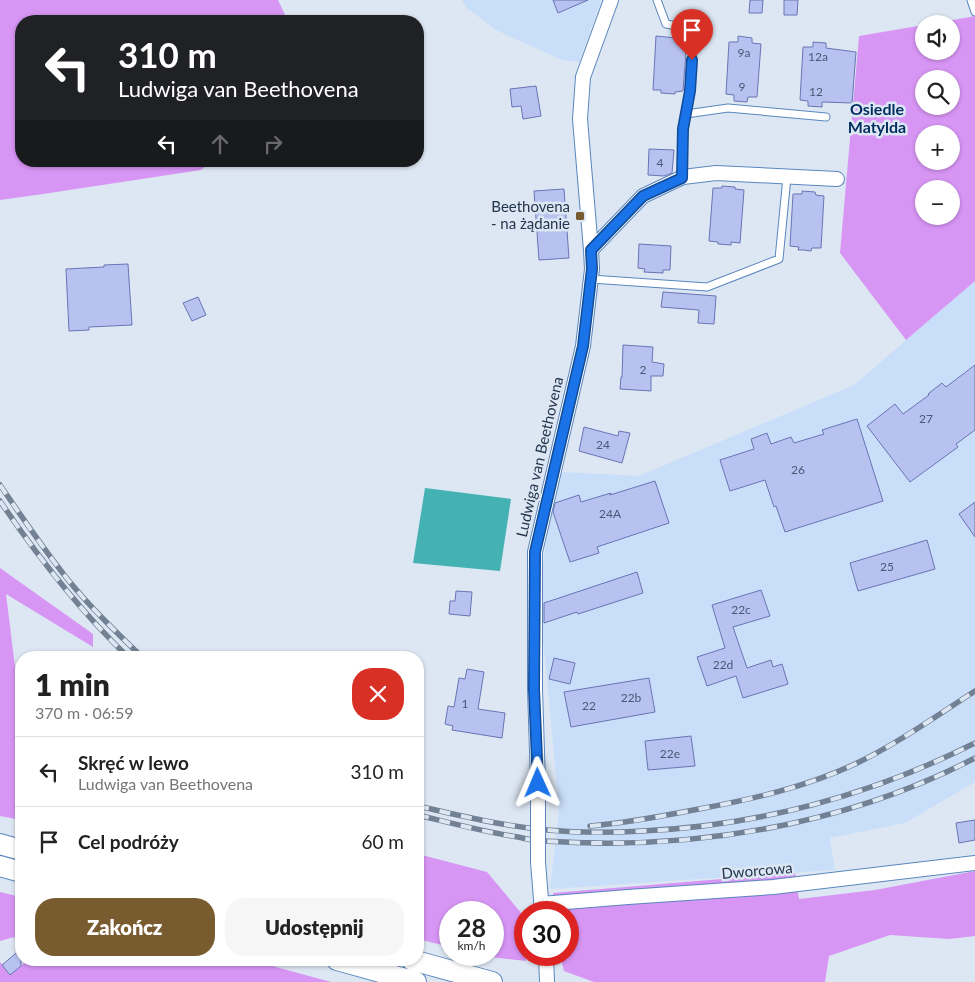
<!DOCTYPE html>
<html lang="pl">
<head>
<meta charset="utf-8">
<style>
	:root { --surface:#fff; --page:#f6f6f6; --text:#222; --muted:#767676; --line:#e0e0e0; --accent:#795b30 }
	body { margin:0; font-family:Lato,sans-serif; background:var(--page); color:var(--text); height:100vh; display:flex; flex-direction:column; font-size:19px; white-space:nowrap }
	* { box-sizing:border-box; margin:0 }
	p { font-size:16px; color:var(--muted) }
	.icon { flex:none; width:28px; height:28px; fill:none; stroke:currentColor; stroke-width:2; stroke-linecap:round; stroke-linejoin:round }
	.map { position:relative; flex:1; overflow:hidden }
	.details { position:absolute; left:15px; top:651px; width:409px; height:315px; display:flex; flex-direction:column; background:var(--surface); border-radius:20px; box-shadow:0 1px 4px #0004 }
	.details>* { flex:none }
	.guide { position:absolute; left:15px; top:15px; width:409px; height:152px; border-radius:20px; box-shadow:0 1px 4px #0004; background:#202124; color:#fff; overflow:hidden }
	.controls { position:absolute; left:915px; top:15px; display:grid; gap:10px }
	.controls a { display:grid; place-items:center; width:45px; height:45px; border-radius:50%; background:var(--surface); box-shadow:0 1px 4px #0004; font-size:25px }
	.speed { position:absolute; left:439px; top:901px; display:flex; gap:10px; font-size:25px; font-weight:700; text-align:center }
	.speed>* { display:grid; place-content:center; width:65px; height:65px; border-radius:50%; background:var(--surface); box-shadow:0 1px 4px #0004; line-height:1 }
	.speed small { font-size:12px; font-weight:400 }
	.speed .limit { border:8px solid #d22; background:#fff; color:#111 }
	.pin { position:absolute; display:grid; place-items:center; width:42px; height:42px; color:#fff; margin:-51px -21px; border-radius:50% 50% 50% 0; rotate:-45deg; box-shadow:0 0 5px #0007 }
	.pin .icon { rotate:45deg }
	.me { position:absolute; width:55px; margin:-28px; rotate:359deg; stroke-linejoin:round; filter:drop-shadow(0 0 4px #0008) }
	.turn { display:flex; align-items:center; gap:18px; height:105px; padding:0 20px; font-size:22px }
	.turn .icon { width:65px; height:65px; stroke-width:2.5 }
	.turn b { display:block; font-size:35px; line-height:42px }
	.lanes { display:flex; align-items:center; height:48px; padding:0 20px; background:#0003; justify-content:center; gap:25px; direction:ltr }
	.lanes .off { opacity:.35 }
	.round { display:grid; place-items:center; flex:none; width:52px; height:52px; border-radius:20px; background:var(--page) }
	.summary { display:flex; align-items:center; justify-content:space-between; height:85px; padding:0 20px }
	h1 { font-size:30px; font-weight:800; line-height:38px }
	.primary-button { display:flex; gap:10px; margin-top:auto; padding:10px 20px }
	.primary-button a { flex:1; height:58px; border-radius:20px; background:var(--accent); color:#fff; font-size:20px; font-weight:800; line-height:58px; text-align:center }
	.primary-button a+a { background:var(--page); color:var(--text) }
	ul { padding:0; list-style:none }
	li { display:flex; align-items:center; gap:15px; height:70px; padding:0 20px; border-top:1px solid var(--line) }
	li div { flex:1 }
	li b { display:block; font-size:19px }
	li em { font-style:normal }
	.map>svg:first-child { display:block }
	.built { fill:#c9def9 }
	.green { fill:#d795f4; fill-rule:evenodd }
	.water { fill:#44b1b2 }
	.building { fill:#b8c2f0; stroke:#6974b4 }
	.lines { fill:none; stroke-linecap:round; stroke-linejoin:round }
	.lane-casing { stroke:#5a86be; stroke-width:9 }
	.street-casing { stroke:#5a86be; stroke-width:16 }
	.secondary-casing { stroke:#5a86be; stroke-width:22 }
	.lane { stroke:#fff; stroke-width:7 }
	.street { stroke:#fff; stroke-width:14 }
	.secondary { stroke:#fff; stroke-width:20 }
	.rail-casing { stroke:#728194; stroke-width:5.5 }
	.rail { stroke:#dde7f3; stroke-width:4; stroke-dasharray:11; stroke-linecap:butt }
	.street-bridge-casing { stroke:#5a86be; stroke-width:16; stroke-linecap:butt }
	.street-bridge { stroke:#fff; stroke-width:14 }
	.route-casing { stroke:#114b97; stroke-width:12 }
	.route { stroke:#1a73e8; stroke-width:9 }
	.poi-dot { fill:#795b30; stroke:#dde7f3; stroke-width:2 }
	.labels { text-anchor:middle; stroke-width:5; stroke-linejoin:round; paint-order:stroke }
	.number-label { font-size:12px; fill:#485976 }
	.poi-label { font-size:15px; fill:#23364e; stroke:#dde7f3; text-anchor:end }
	.street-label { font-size:15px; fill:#23364e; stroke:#dde7f3 }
	.neighbourhood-label { font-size:16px; font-weight:bold; fill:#002d5e; stroke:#dde7f3 }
</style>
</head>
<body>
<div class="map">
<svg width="975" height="982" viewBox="0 0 975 982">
	<rect width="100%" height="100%" fill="#dde7f3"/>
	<path class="built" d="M462 0H601L579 62 562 60 496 30 467 8Z
		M975 281V782L905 823 830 838 835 870 550 889 559 811 547 678 539 604 550 504 562 472 639 476 854 385Z"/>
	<path class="green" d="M0 0H278L288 21H21V161H212L201 170 43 194 0 200Z
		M975 16V281L906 340 840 253 859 36 924 25V51H951V24H931ZM924 79H951V106H924ZM924 134H951V161H924ZM924 189H951V216H924Z
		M0 568 93 634V647L6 594 16 675 21 682V820L0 816Z
		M418 854 487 872 522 914 526 961 498 958 484 955H492V912H450V947L418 939Z
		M975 871V936L949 939 890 935 829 956 825 982H594L564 971 560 955H568V912H555L553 893 795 873 799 899 875 890Z
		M0 892 21 897V948L14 937 0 941Z
		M28 960H250L331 982H0V962L10 974Z"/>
	<path class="water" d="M425 488 511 499 500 571 413 563Z"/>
	<path class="building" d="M553 0H588L558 13Z
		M750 0H763L762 13H749Z
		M784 0H798L797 15H784Z
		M656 36 687 39 683 91 675 92V94L661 93V90H653Z
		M738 36 752 38V43L761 44 757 97H748L747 102 734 101V95L726 94 729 42H738Z
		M813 42 826 43V48L856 52 852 103 822 102V107L808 106V101L800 100 803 47H813Z
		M536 86 541 116 523 119 521 106 512 107 510 89Z
		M649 149 674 150 672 173 664 176 648 175Z
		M722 186 735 187V189L744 190 740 243 731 242V245L718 244V242L709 241 713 188H722Z
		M564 189 569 258 539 260 534 191Z
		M802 191 815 192 816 195 824 196 821 248H812L811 251 804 250H798L799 247 790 246 793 194H802Z
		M639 244 671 246 670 270H663V273L644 272 645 269 638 268Z
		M128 264 132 325 89 327V330L69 331 66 269 104 267V265Z
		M663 292 716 296 714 324 698 323 699 310 661 307Z
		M198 297 206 315 192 321 183 303Z
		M623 345 653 347 652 362 664 364 663 376H651V391L620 389 621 377H622Z
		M975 365V430L956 444 958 447 910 482 867 426 895 404 903 414 929 395 928 394 942 383 946 387Z
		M857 419 883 501 785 532 776 506 774 507 765 480 730 491 720 460 754 449 751 439 767 433 771 444 791 437 794 443 824 434 822 430Z
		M584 427 618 436 619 431 630 433 622 463 579 451Z
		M655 481 669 523 597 547 599 553 570 562 553 512 555 503 579 495 581 502 611 493 610 495Z
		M975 502V537L959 514Z
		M927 540 935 569 858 591 850 563Z
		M637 572 643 593 578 614 577 612 544 623V603Z
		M761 590 770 616 733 627 747 668 771 660 773 667 782 664 788 684 743 698 736 676 707 686 697 657 725 648 712 605Z
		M456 591 472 592 470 616 449 614 450 601H455Z
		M554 658 575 663 570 684 549 679Z
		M467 669 484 672 478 709 505 713 502 738 452 730 453 726 445 724 448 706 454 707 459 678 465 679Z
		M649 678 655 712 571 727 564 692Z
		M691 736 695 766 648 770 645 741Z
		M975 820V840L959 843 956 823Z
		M21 949V966L10 975 2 965Z"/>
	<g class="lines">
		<defs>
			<path id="lane" d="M657 0 666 24 694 29 690 91 683 129 682 178
				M971 0 975 12
				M686 114 728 108 826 117
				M591 279 707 287 779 259 787 177"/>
			<path id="street" d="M591 250 643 196 683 177 716 173 837 179
				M538 783 535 689V552L583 346 592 269 591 250 580 119 583 77 611 0
				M538 862 542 912
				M541 904 628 897 773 887 975 863
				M546 955 547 982"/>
			<path id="secondary" d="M0 844 21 850
				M0 866 21 872
				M337 960 416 982
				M412 960 492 982"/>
		</defs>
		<use href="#lane" class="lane-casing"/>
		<use href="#street" class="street-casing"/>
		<use href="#secondary" class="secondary-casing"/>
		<use href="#lane" class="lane"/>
		<use href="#street" class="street"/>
		<use href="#secondary" class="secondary"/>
		<defs>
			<path id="rail" d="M0 485C22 517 44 550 69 581 91 608 117 633 143 658
				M0 501C38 557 80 611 129 658
				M418 806C461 816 503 826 547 830 579 833 610 833 642 831 758 826 872 795 975 743
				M418 815C451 823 484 832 518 837 526 839 535 841 544 841 691 851 844 826 975 758
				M590 826C627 823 663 816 699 809 753 799 806 787 855 764 897 744 936 716 975 691"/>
		</defs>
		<use href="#rail" class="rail-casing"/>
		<use href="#rail" class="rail"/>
		<defs>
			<path id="street-bridge" d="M538 783V862"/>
		</defs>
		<use href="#street-bridge" class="street-bridge-casing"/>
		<use href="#street-bridge" class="street-bridge"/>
	</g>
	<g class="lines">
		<defs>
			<path id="route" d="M538 783 534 689 535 552 583 346 592 269 591 250 643 196 682 178 683 129 690 91 692 60"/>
		</defs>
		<use href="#route" class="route-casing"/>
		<use href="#route" class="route"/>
	</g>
	<rect class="poi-dot" x="575" y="211" width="10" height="10" rx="2.5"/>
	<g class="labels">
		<g class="number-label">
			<text x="744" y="57">9a</text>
			<text x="818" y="61">12a</text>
			<text x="742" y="91">9</text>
			<text x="816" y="96">12</text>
			<text x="660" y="167">4</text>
			<text x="643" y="374">2</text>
			<text x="926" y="423">27</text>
			<text x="603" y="449">24</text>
			<text x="798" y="474">26</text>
			<text x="610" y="518">24A</text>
			<text x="887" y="571">25</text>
			<text x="741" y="614">22c</text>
			<text x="723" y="669">22d</text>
			<text x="631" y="702">22b</text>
			<text x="465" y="708">1</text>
			<text x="589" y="710">22</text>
			<text x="670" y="758">22e</text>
		</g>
		<g class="poi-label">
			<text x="570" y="212">Beethovena<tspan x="570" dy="17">- na żądanie</tspan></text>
		</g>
		<g class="street-label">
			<text transform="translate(540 457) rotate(-77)" y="5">Ludwiga van Beethovena</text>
			<text transform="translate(757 871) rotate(-5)" y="5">Dworcowa</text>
		</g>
		<g class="neighbourhood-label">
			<text x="877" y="115">Osiedle<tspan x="877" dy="18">Matylda</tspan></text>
		</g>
	</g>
</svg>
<div class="controls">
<a><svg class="icon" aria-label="sound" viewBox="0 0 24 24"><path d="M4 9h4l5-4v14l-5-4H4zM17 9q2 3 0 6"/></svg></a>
<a><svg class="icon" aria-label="search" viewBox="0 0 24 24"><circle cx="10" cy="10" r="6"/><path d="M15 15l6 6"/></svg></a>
<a>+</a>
<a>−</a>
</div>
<div class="speed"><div>28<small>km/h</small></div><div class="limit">30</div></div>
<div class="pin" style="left:692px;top:60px;background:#d93025"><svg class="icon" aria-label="arrive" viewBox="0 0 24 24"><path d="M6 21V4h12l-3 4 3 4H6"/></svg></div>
<svg class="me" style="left:538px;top:783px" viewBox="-20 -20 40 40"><path d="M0-17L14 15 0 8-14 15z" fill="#1a73e8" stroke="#fff" stroke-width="4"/></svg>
<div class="guide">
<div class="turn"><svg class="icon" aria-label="left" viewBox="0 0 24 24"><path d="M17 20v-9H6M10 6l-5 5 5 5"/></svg><div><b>310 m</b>Ludwiga van Beethovena</div></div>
<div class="lanes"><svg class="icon" aria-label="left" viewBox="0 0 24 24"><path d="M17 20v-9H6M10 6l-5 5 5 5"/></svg><svg class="icon off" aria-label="ahead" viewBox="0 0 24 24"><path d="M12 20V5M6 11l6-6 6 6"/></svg><svg class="icon off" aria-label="right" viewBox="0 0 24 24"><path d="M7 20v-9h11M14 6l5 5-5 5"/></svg></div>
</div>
<section class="details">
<div class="summary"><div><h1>1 min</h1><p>370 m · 06:59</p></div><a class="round" style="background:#d93025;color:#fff"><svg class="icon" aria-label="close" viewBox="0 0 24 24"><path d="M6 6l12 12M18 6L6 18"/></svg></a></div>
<ul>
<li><svg class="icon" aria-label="left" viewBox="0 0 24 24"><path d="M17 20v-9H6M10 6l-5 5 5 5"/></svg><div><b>Skręć w lewo</b><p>Ludwiga van Beethovena</p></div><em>310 m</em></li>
<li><svg class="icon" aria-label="arrive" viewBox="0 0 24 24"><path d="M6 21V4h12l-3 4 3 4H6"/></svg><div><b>Cel podróży</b></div><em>60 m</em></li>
</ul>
<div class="primary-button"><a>Zakończ</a><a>Udostępnij</a></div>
</section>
</div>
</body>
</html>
